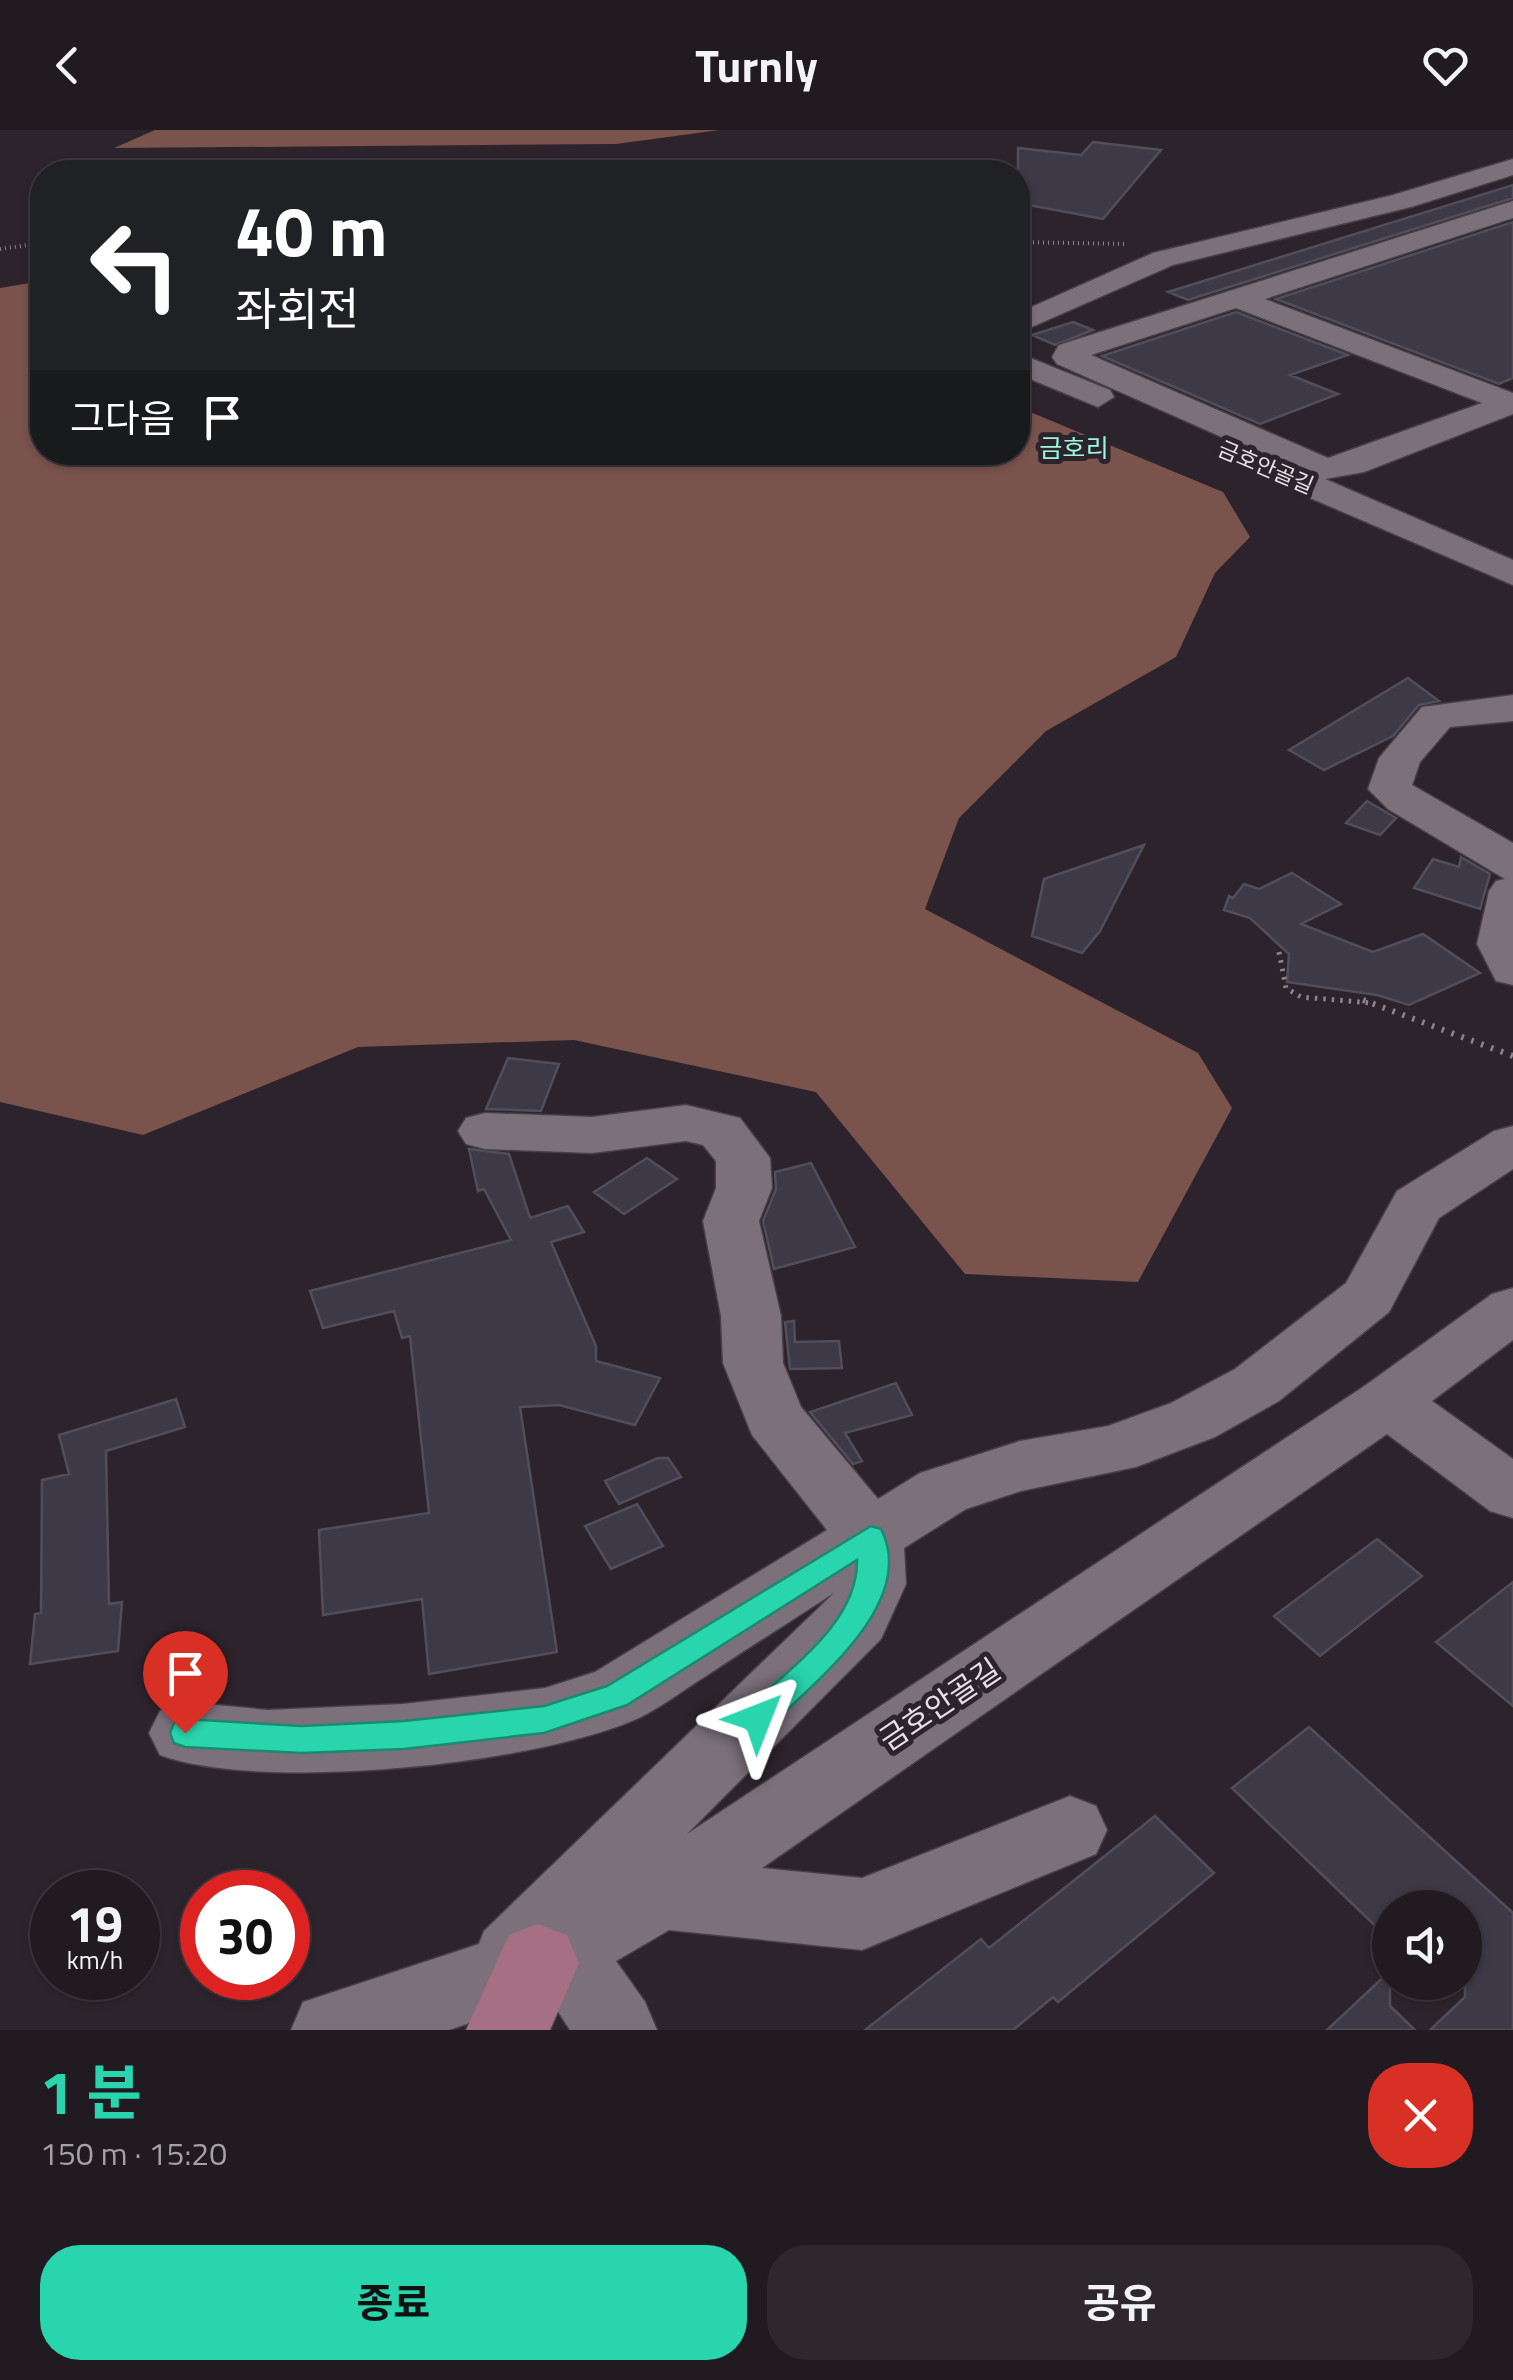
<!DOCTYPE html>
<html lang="ko">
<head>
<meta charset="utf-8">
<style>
	:root { --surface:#221a21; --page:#2e272e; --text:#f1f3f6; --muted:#a2a1a5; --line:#3f383f; --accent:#28d5ad }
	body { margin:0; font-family:"Titillium Web","Noto Sans KR",sans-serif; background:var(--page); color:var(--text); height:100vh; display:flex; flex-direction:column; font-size:38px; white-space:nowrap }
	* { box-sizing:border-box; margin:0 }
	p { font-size:32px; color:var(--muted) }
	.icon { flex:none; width:55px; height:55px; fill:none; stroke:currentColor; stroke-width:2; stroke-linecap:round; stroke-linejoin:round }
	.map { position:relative; height:1900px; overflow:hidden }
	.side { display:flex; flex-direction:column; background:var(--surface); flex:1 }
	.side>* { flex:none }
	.guide { position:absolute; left:30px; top:30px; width:1000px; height:305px; border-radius:40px; box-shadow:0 2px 8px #0004,0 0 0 2px var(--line); background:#202124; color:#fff; overflow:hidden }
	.controls { position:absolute; left:1372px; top:1760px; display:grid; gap:20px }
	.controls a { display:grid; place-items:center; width:110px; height:110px; border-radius:50%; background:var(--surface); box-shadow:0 2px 8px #0004,0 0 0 2px var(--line); font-size:50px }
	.speed { position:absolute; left:30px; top:1740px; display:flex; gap:20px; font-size:50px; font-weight:700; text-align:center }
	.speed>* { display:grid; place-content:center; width:130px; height:130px; border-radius:50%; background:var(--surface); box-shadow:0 2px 8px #0004,0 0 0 2px var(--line); line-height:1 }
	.speed small { font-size:25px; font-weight:400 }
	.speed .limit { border:15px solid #d22; background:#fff; color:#111 }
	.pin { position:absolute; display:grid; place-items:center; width:85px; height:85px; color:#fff; margin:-102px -42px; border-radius:50% 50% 50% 0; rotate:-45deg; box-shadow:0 0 10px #0007 }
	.pin .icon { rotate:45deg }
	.me { position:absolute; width:110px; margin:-55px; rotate:45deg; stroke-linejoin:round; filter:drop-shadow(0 0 8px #0008) }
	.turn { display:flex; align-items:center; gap:35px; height:210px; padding:0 40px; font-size:45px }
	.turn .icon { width:130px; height:130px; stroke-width:2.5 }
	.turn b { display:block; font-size:70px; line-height:85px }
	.then { display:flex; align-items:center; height:95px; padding:0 40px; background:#0003; gap:20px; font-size:38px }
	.round { display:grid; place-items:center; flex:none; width:105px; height:105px; border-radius:40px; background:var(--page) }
	.summary { display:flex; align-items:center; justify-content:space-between; height:170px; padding:0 40px }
	h1 { font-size:60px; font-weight:700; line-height:75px; color:var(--accent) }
	.primary-button { display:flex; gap:20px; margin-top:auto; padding:20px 40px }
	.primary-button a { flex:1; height:115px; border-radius:40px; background:var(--accent); color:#111; font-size:40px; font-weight:700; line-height:115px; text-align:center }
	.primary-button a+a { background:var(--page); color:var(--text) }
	header { display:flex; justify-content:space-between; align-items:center; height:130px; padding:0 40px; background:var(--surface); font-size:45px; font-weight:700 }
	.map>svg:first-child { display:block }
	.forest { fill:#79534c }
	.building { fill:#3d3946; stroke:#514e5b; stroke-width:2.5 }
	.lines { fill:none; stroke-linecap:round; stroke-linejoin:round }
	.minor-casing { stroke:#473f46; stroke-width:3 }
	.major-casing { stroke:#473f46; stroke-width:3 }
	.path-far2 { stroke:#8c838b; stroke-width:4; stroke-dasharray:1 4; stroke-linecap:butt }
	.path-far1 { stroke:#8c838b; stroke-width:5; stroke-dasharray:2.5 6; stroke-linecap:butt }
	.path { stroke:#8c838b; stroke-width:6; stroke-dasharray:2.5 8; stroke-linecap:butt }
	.minor { fill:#7c707b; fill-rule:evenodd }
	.major { fill:#a76f83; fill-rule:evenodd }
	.route { fill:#28d5ad; stroke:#1a8a70; stroke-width:2.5 }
	.labels { text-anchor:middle; stroke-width:10; stroke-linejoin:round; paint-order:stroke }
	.far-street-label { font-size:22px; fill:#e6dfe5; stroke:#2d232c }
	.far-quarter-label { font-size:25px; fill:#9af9db; stroke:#2d232c }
	.near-street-label { font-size:30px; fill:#e6dfe5; stroke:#2d232c }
</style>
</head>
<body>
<header><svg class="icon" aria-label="back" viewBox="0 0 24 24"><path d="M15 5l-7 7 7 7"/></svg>Turnly<svg class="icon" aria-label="heart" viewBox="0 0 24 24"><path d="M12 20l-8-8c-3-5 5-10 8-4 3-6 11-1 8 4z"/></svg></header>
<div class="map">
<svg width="1513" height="1900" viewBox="0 0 1513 1900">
	<rect width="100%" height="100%" fill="#2d232c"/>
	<path class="forest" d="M155 0H720L616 14 114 18Z
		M42 151V322H1018V277L1223 362 1250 407 1215 443 1176 527 1046 601 959 688 925 779 1198 923 1232 978 1138 1152 965 1144 816 962 574 910 358 917 143 1005 0 972V158Z"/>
	<path class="building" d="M1093 12 1161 20 1103 89 1018 73V18L1081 25Z
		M1513 55V68L1188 170 1168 162Z
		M1513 92V248L1499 254 1276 169Z
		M1236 182 1348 225 1290 245 1338 264 1260 294 1102 226Z
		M1073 192 1093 200 1055 215 1032 205Z
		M1408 548 1439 571 1419 575 1393 606 1324 640 1289 620Z
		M1367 671 1396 688 1380 705 1346 693Z
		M1144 715 1100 801 1082 823 1032 806 1044 749Z
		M1461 727 1490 744 1480 779 1414 758 1433 729 1459 737Z
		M1292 743 1341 774 1301 794 1373 822 1423 804 1480 843 1409 875 1377 865 1287 852 1289 824 1250 788 1224 780 1229 766 1233 768 1244 754 1259 759Z
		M508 928 559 934 541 981 486 979Z
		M469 1019 509 1024 530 1088 568 1076 584 1102 551 1112 596 1216V1231L660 1248 635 1295 559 1275 520 1277 557 1522 429 1544 422 1469 323 1485 319 1400 429 1383 410 1206 402 1208 394 1181 323 1198 310 1161 511 1110 484 1059 478 1061Z
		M647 1028 677 1049 624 1084 594 1062Z
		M811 1033 855 1117 774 1139 763 1091 776 1059 775 1042Z
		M794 1191 795 1212 839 1211 842 1238 790 1239 785 1192Z
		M896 1253 912 1285 845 1303 862 1331 853 1334 810 1282Z
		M176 1269 185 1297 106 1321 109 1474 122 1472 118 1521 30 1534 35 1484 41 1483 42 1350 69 1344 59 1305Z
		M658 1328H668L681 1347 619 1374 605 1351Z
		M637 1374 663 1416 611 1439 585 1396Z
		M1377 1409 1422 1446 1320 1526 1274 1486Z
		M1513 1452V1576L1436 1512Z
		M1309 1597 1513 1783V1900H1430L1465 1867V1778H1390V1810L1232 1658Z
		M1155 1686 1214 1743 1058 1872 1053 1867 1013 1900H865L981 1809 989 1818Z
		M1390 1841V1876L1415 1900H1327Z"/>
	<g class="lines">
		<defs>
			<path id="minor" d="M1513 29V45L1411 77 1173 135 1018 203V183L1153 123 1393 65Z
				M1513 71V88L1265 169 1513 263V284L1364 342 1325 349 1513 430V455L1273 352 1268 345 1273 338 1285 335 1057 234 1052 227 1059 215ZM1236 178 1482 273 1328 328 1091 225Z
				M1018 223 1110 260 1114 267 1098 277 1018 244Z
				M1513 565V591L1450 597 1420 632 1412 655 1513 713V855L1496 851 1477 814 1489 761 1496 751 1505 749 1388 679 1368 659 1379 628 1422 577Z
				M686 975 740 988 770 1028 772 1058 759 1091 781 1186 783 1233 801 1277 878 1369 920 1343 1020 1311 1108 1296 1171 1273 1235 1239 1346 1153 1397 1061 1494 1001 1513 996V1039L1439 1088 1389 1182 1279 1271 1215 1307 1136 1337 1021 1361 966 1379 904 1418 906 1454 881 1509 687 1704 1366 1255 1492 1164 1513 1158V1210L1432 1271 1513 1329V1388L1490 1381 1387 1304 762 1738 862 1748 1070 1666 1096 1676 1107 1700 1096 1724 862 1820 669 1800 616 1831 645 1872 657 1900H570L548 1866 449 1900H291L303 1872 479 1814 484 1801 834 1463C791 1491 748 1518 706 1546 685 1559 663 1576 641 1587 541 1634 264 1663 160 1625L149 1603 160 1581 185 1572 268 1580 403 1574 545 1558 595 1542 827 1400 752 1305 723 1233 721 1186 703 1091 716 1058V1031L703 1015 686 1011 592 1023 485 1019 466 1014 458 1001 466 988 485 983 592 987Z"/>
			<path id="major" d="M538 1794 567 1805 579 1833 550 1900H466L509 1805Z"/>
		</defs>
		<use href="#minor" class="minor-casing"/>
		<use href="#major" class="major-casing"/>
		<path class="path-far2" d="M1018 112 1125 114
			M0 119 42 113"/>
		<path class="path-far1" d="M1279 822 1286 858 1301 867 1372 873"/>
		<path class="path" d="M1363 870 1513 926"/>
		<use href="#minor" class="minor"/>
		<use href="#major" class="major"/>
	</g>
	<path class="route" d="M871 1396 881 1399C919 1473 814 1552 768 1598L758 1602 747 1598 742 1588 747 1579C789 1538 858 1493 857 1430L627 1575 544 1603 404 1619 302 1623 185 1617 174 1613 170 1603 174 1593 185 1589 302 1596 404 1591 544 1576 607 1556Z"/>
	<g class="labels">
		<g class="far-street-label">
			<text transform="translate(1266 337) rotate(23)" y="8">금호안골길</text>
		</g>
		<g class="far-quarter-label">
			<text x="1074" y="327">금호리</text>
		</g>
		<g class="near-street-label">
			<text transform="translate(940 1575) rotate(-34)" y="10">금호안골길</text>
		</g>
	</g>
</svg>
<div class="controls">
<a><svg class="icon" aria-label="sound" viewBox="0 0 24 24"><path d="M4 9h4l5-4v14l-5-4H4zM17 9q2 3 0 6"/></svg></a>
</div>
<div class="speed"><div>19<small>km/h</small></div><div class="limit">30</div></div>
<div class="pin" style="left:185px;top:1603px;background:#d93025"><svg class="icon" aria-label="arrive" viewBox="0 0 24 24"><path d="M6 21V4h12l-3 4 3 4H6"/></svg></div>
<svg class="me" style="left:758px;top:1588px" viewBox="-20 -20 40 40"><path d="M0-17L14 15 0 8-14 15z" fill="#28d5ad" stroke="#fff" stroke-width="4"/></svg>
<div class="guide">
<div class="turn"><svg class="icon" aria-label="left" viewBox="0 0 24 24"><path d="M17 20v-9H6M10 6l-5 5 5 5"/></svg><div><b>40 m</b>좌회전</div></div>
<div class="then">그다음<svg class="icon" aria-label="arrive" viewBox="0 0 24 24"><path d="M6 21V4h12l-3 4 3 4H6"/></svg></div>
</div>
</div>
<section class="side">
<div class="summary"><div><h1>1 분</h1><p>150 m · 15:20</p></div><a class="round" style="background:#d93025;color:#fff"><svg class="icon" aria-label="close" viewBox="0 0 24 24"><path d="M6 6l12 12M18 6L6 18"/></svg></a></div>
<div class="primary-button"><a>종료</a><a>공유</a></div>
</section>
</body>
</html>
